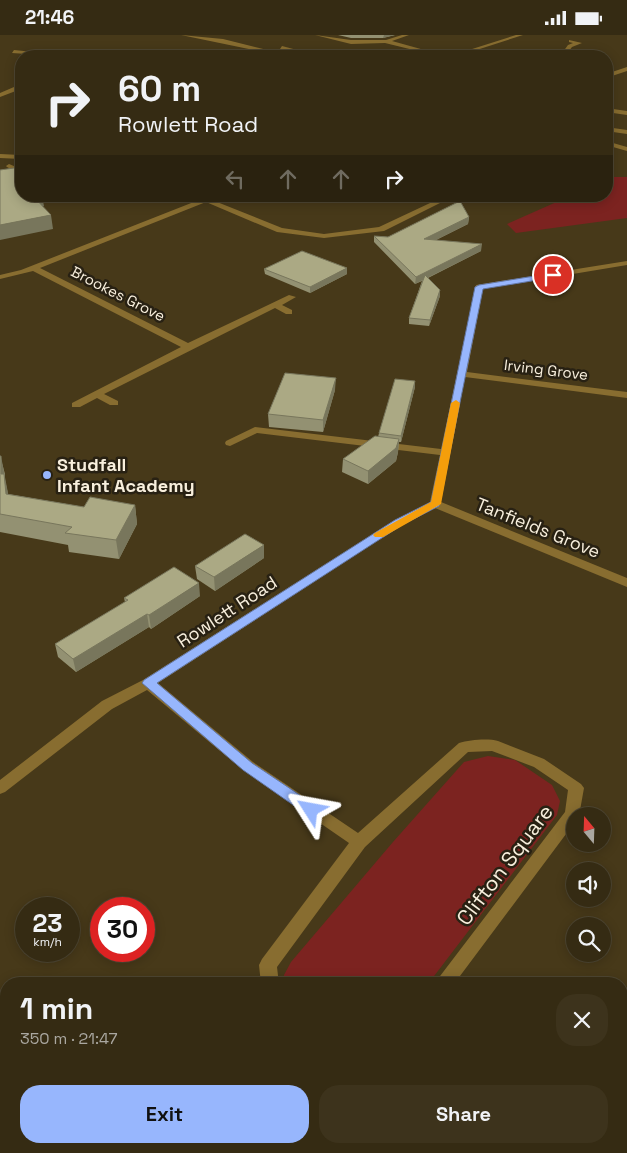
<!DOCTYPE html>
<html lang="en">
<head>
<meta charset="utf-8">
<style>
	:root { --surface:#352b13; --page:#3d331c; --text:#f1f3f6; --muted:#aaa7a0; --line:#4f4733; --accent:#97b6fd }
	body { margin:0; font-family:"Space Grotesk",sans-serif; background:var(--page); color:var(--text); height:100vh; display:flex; flex-direction:column; font-size:19px; white-space:nowrap }
	* { box-sizing:border-box; margin:0 }
	p { font-size:16px; color:var(--muted) }
	.icon { flex:none; width:28px; height:28px; fill:none; stroke:currentColor; stroke-width:2; stroke-linecap:round; stroke-linejoin:round }
	.map { position:relative; flex:1; overflow:hidden }
	.sheet { position:absolute; left:0px; top:942px; width:628px; height:176px; display:flex; flex-direction:column; background:var(--surface); border-radius:20px 20px 0 0; box-shadow:0 2px 12px #0003,0 0 0 1px var(--line) }
	.sheet>* { flex:none }
	.banner { position:absolute; left:15px; top:15px; width:598px; height:152px; border-radius:20px; box-shadow:0 2px 12px #0003,0 0 0 1px var(--line); background:#352b13; color:var(--text); overflow:hidden }
	.needle { width:32px; rotate:341deg }
	.controls { position:absolute; left:566px; top:772px; display:grid; gap:10px }
	.controls a { display:grid; place-items:center; width:45px; height:45px; border-radius:50%; background:var(--surface); box-shadow:0 2px 12px #0003,0 0 0 1px var(--line); font-size:25px }
	.speed { position:absolute; left:15px; top:862px; display:flex; gap:10px; font-size:25px; font-weight:700; text-align:center }
	.speed>* { display:grid; place-content:center; width:65px; height:65px; border-radius:50%; background:var(--surface); box-shadow:0 2px 12px #0003,0 0 0 1px var(--line); line-height:1 }
	.speed small { font-size:12px; font-weight:400 }
	.speed .limit { border:8px solid #d22; background:#fff; color:#111 }
	.pin { position:absolute; display:grid; place-items:center; width:42px; height:42px; color:#fff; margin:-21px; border:2px solid #fff; border-radius:50%; box-shadow:0 1px 5px #0007 }
	.me { position:absolute; width:55px; margin:-28px; rotate:304deg; stroke-linejoin:round; filter:drop-shadow(0 0 4px #0008) }
	.turn { display:flex; align-items:center; gap:18px; height:105px; padding:0 20px; font-size:22px }
	.turn .icon { width:65px; height:65px; stroke-width:2.5 }
	.turn b { display:block; font-size:35px; line-height:42px }
	.lanes { display:flex; align-items:center; height:48px; padding:0 20px; background:#0003; justify-content:center; gap:25px; direction:ltr }
	.lanes .off { opacity:.35 }
	.round { display:grid; place-items:center; flex:none; width:52px; height:52px; border-radius:20px; background:var(--page) }
	.head { display:flex; align-items:center; justify-content:space-between; height:85px; padding:0 20px }
	h1 { font-size:30px; font-weight:700; line-height:38px }
	.cta { display:flex; gap:10px; margin-top:auto; padding:10px 20px }
	.cta a { flex:1; height:58px; border-radius:20px; background:var(--accent); color:#111; font-size:20px; font-weight:700; line-height:58px; text-align:center }
	.cta a+a { background:var(--page); color:var(--text) }
	.status { display:flex; justify-content:space-between; align-items:center; height:35px; padding:0 25px; background:var(--surface); direction:ltr }
	.status svg { height:14px; fill:currentColor }
	.map>svg:first-child { display:block }
	.green { fill:#7c2320 }
	.lines { fill:none; stroke-linecap:round; stroke-linejoin:round }
	.minor { fill:#886d30; fill-rule:evenodd }
	.wall { fill:#939172 }
	.shaded-wall { fill:#78765c }
	.building { fill:#aba984; stroke:#78765c }
	.route { fill:#97b6fd; stroke:#6276a4 }
	.slow { fill:#f59e0b }
	.poi-dot { fill:#97b6fd; stroke:#282113; stroke-width:2 }
	.labels { text-anchor:middle; stroke-width:5; stroke-linejoin:round; paint-order:stroke }
	.far-street-label { font-size:15px; fill:#f8efdd; stroke:#282113 }
	.poi-label { font-size:18px; font-weight:bold; fill:#f8efdd; stroke:#282113; text-anchor:start }
	.street-label { font-size:18px; fill:#f8efdd; stroke:#282113 }
	.near-street-label { font-size:21px; fill:#f8efdd; stroke:#282113 }
</style>
</head>
<body>
<div class="status"><b>21:46</b><svg viewBox="0 0 49 12"><path d="M0 12V9h3v3zM5 12V6h3v6zM10 12V3h3v9zM15 12V0h3v12zM26 1h20v11H26zM47 4h2v5h-2z"/></svg></div>
<div class="map">
<svg width="627" height="1118" viewBox="0 0 627 1118">
	<rect width="100%" height="100%" fill="#473919"/>
	<path class="green" d="M613 142H627V183L516 198 507 189 570 161H606V145Z
		M488 721 515 725 552 750 560 766 557 780 428 949H285L284 940 291 927 393 807 464 727Z"/>
	<g class="lines">
		<path class="minor" d="M181 0 223 4 292 21H283Z
			M315 0 351 5H386L402 0H409L392 6 446 21H438L385 8 351 9Z
			M516 0H523L458 21H450Z
			M569 5 582 8 572 12 565 21H560L568 10 573 8 569 7Z
			M282 11 316 20 317 21H309L280 14Z
			M14 15 53 19 56 21 12 18Z
			M60 19H83L86 21H57Z
			M627 32V36L606 43V39Z
			M21 49V54L0 62V58Z
			M606 73 627 76V80L606 77Z
			M606 92 627 95V99L606 96Z
			M606 106 627 112V116L606 110Z
			M0 119 21 120V124L0 123Z
			M9 129 21 134V139L7 132 6 131Z
			M209 161H216L212 165 282 193 324 199 379 192 445 161H454L384 196 324 203 277 197 206 167 40 233 188 308 289 260 296 262 282 270 292 275V279H286L275 273 104 359 118 366V370H110L97 363 80 372H72V368L181 312 33 236 0 244V240L21 235Z
			M627 226V230L483 254 467 337 627 357V363L465 342 441 467 627 543V552L435 473 403 489 158 648 253 727 358 798 459 708C470 705 487 703 498 706L544 724 581 749 584 753 579 781H575V787L454 949H434L565 777 568 755 534 732 492 716 468 717 365 812 277 932 279 949H261L259 930 262 924 349 808 243 735 147 655 112 674 5 757 0 759V745L102 666 143 645 395 485 430 467 440 420 257 398 230 411 226 410 225 408 226 406 255 392 441 414 476 250Z"/>
	</g>
	<path class="wall" d="M338 0H395L383 3H351Z
		M469 182 468 189 436 205 481 216 428 243 440 261 429 291 409 289V283L422 246 415 249 374 207V201L388 202Z
		M264 234 347 239 310 258 265 239Z
		M415 346V352L401 407H399L398 417 396 426 368 449 342 437 343 424 378 402 379 398Z
		M335 355 323 397 269 392 268 379Z
		M0 421 5 439V445L8 459 84 472 135 470 137 489 119 524 69 517 68 510 0 497Z
		M264 523 215 556 197 544 195 531Z
		M200 561 151 594 149 592 76 637 58 622 55 609 125 567 124 563Z"/>
	<path class="shaded-wall" d="M384 0H395L383 3Z
		M32 161H42L44 171 34 173Z
		M51 180 53 194 0 205V190Z
		M469 182 468 189 424 211V204Z
		M482 209 481 216 415 249 416 242Z
		M347 233V239L310 258V252Z
		M440 255V261L429 291 430 285Z
		M336 343 335 355 323 397V385Z
		M415 346V352L401 407V401Z
		M399 404 398 417 396 426 368 449V436Z
		M1 421 8 458 10 478 1 439Z
		M135 470 137 489 119 524 116 505Z
		M264 510V523L215 556 214 542Z
		M199 548 200 561 151 594 149 580Z
		M147 579 149 592 76 637 73 624Z"/>
	<path class="building" d="M21 132V161H33L51 180 0 190V135Z
		M460 166 469 182 424 204 482 209 416 242 374 201 388 202Z
		M302 216 347 233 310 252 264 234Z
		M425 240 440 255 430 285 409 283Z
		M285 338 336 343 323 385 268 379Z
		M395 344 415 346 401 401 379 398Z
		M375 401 399 404 396 413 368 436 343 424Z
		M0 421H1V439H4L6 459 84 472 90 462 135 470 116 505 65 498 72 492 0 479Z
		M245 499 264 510 214 542 195 531Z
		M174 532 199 548 149 580 147 579 73 624 55 609 128 565 124 563Z"/>
	<path class="route" d="M553 238 557 240 556 242 483 254 439 471 402 490 157 648 252 728 316 771 318 775 316 779 311 780 306 779 243 735 142 648 144 645 395 485 431 467 475 252 479 250Z"/>
	<path class="slow" d="M456 365 460 368 441 469 383 502H375L373 500 375 498 431 467 451 368Z"/>
	<circle class="poi-dot" cx="47" cy="440" r="5"/>
	<g class="labels">
		<g class="far-street-label">
			<text transform="translate(118 259) rotate(27)" y="5">Brookes Grove</text>
			<text transform="translate(546 335) rotate(7)" y="5">Irving Grove</text>
		</g>
		<g class="poi-label">
			<text x="57" y="436">Studfall<tspan x="57" dy="21">Infant Academy</tspan></text>
		</g>
		<g class="street-label">
			<text transform="translate(538 493) rotate(22)" y="6">Tanfields Grove</text>
			<text transform="translate(227 577) rotate(-33)" y="6">Rowlett Road</text>
		</g>
		<g class="near-street-label">
			<text transform="translate(505 830) rotate(-53)" y="7">Clifton Square</text>
		</g>
	</g>
</svg>
<div class="controls">
<a><svg class="needle" viewBox="-14 -14 28 28"><path d="M0-13l5 13h-10z" fill="#e53935"/><path d="M0 13l5-13h-10z" fill="#aaa7a0"/></svg></a>
<a><svg class="icon" aria-label="sound" viewBox="0 0 24 24"><path d="M4 9h4l5-4v14l-5-4H4zM17 9q2 3 0 6"/></svg></a>
<a><svg class="icon" aria-label="search" viewBox="0 0 24 24"><circle cx="10" cy="10" r="6"/><path d="M15 15l6 6"/></svg></a>
</div>
<div class="speed"><div>23<small>km/h</small></div><div class="limit">30</div></div>
<div class="pin" style="left:553px;top:240px;background:#d93025"><svg class="icon" aria-label="arrive" viewBox="0 0 24 24"><path d="M6 21V4h12l-3 4 3 4H6"/></svg></div>
<svg class="me" style="left:311px;top:775px" viewBox="-20 -20 40 40"><path d="M0-17L14 15 0 8-14 15z" fill="#97b6fd" stroke="#fff" stroke-width="4"/></svg>
<div class="banner">
<div class="turn"><svg class="icon" aria-label="right" viewBox="0 0 24 24"><path d="M7 20v-9h11M14 6l5 5-5 5"/></svg><div><b>60 m</b>Rowlett Road</div></div>
<div class="lanes"><svg class="icon off" aria-label="left" viewBox="0 0 24 24"><path d="M17 20v-9H6M10 6l-5 5 5 5"/></svg><svg class="icon off" aria-label="ahead" viewBox="0 0 24 24"><path d="M12 20V5M6 11l6-6 6 6"/></svg><svg class="icon off" aria-label="ahead" viewBox="0 0 24 24"><path d="M12 20V5M6 11l6-6 6 6"/></svg><svg class="icon" aria-label="right" viewBox="0 0 24 24"><path d="M7 20v-9h11M14 6l5 5-5 5"/></svg></div>
</div>
<section class="sheet">
<div class="head"><div><h1>1 min</h1><p>350 m · 21:47</p></div><a class="round"><svg class="icon" aria-label="close" viewBox="0 0 24 24"><path d="M6 6l12 12M18 6L6 18"/></svg></a></div>
<div class="cta"><a>Exit</a><a>Share</a></div>
</section>
</div>
</body>
</html>
